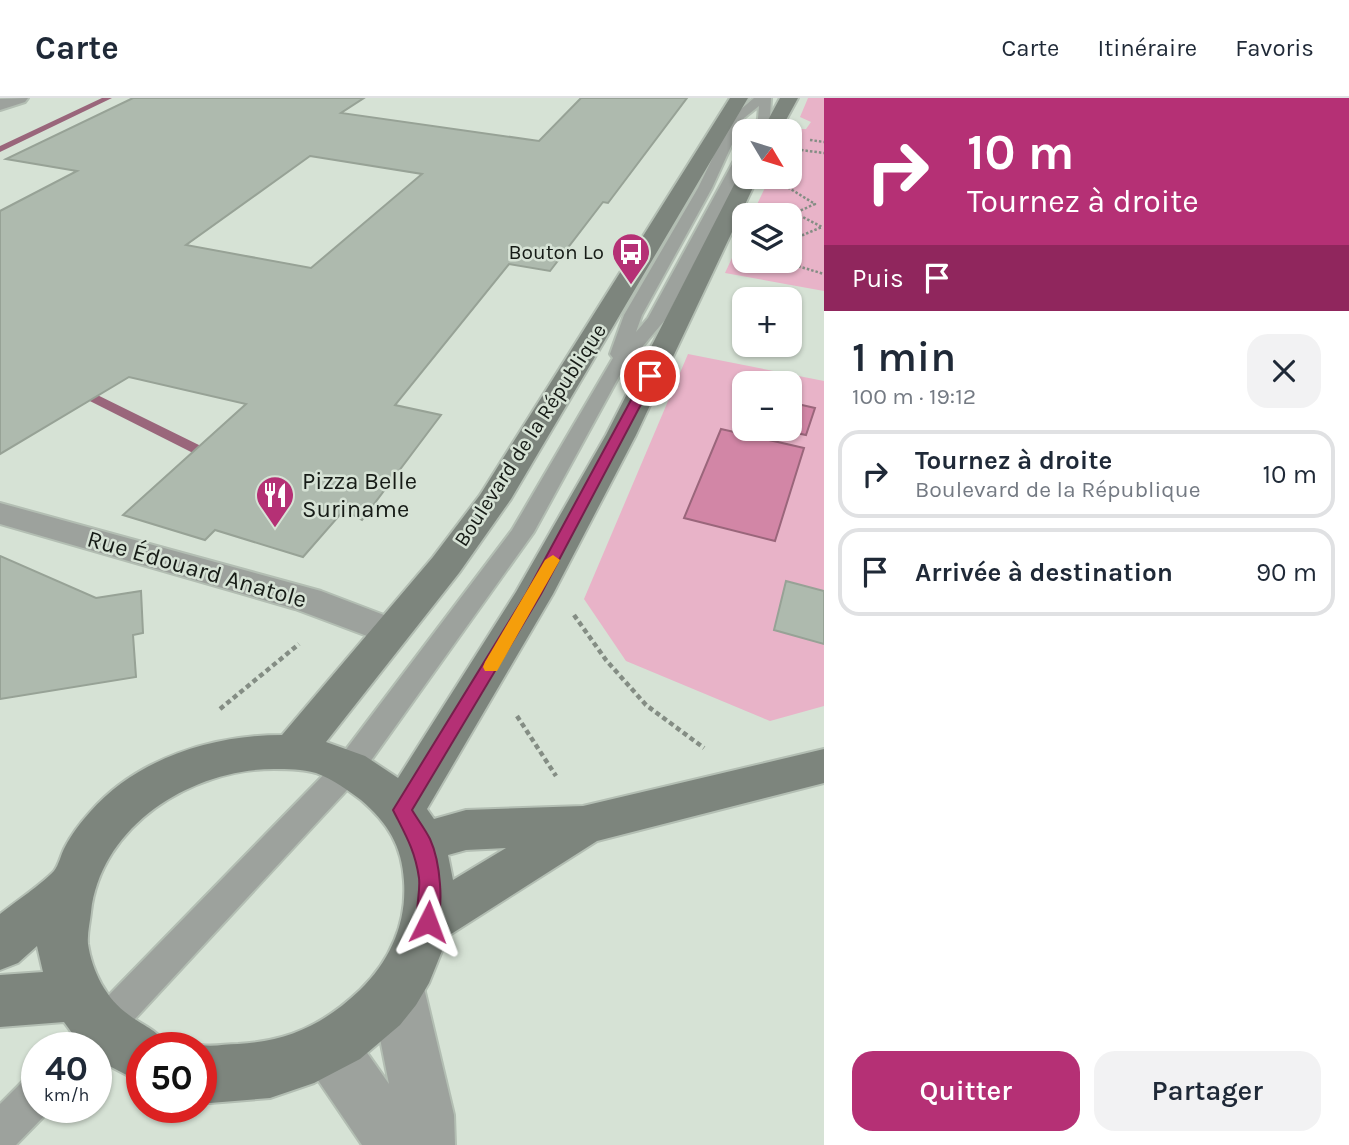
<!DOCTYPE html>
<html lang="fr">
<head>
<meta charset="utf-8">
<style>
	:root { --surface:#fff; --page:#f2f2f3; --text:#1f2937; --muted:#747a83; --line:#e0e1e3; --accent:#b53075 }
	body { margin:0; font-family:Karla,sans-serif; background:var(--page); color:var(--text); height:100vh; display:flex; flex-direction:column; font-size:26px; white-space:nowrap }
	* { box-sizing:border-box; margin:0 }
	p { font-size:23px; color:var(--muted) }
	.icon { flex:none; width:38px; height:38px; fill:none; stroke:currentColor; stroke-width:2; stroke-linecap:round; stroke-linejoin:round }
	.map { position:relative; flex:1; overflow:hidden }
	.side { display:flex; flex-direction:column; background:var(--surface); width:525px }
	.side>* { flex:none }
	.top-card { background:#b53075; color:#fff; overflow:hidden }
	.needle { width:46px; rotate:128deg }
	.controls { position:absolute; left:732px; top:21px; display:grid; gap:14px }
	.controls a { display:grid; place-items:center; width:70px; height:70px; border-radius:14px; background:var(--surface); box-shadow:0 2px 5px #0004; font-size:35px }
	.speed { position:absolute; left:21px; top:934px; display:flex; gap:14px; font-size:35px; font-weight:700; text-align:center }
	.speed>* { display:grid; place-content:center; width:91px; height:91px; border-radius:50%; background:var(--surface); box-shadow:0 2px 5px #0004; line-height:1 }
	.speed small { font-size:18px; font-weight:400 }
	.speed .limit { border:10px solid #d22; background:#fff; color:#111 }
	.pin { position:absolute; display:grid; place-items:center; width:60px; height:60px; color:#fff; margin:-30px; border:4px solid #fff; border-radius:50%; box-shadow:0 2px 7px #0007 }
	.me { position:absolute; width:77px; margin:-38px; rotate:3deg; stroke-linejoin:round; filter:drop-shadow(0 0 5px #0008) }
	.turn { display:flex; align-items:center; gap:24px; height:147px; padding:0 28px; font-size:32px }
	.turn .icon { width:91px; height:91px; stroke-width:2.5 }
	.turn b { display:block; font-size:49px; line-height:60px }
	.then { display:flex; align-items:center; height:66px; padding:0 28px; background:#0003; gap:14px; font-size:26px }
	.round { display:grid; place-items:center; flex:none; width:74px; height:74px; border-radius:21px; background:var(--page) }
	.headline { display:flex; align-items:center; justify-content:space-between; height:119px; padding:0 28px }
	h1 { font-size:42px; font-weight:600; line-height:52px }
	.button { display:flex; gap:14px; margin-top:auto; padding:14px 28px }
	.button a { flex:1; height:80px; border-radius:21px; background:var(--accent); color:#fff; font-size:28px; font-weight:600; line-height:80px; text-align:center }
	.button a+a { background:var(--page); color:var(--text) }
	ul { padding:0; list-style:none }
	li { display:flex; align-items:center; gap:21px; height:88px; margin:0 14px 10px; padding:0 14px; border:4px solid var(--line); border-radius:21px }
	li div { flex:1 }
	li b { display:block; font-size:26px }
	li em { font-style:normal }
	header { display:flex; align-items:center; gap:42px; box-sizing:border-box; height:98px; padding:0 35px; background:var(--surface); border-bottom:2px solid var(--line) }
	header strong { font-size:33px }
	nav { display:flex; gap:38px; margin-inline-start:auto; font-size:24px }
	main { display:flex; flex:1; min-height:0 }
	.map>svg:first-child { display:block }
	.green { fill:#e8b3c8; fill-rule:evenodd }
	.water { fill:#d286a6; stroke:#9a667b; stroke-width:2 }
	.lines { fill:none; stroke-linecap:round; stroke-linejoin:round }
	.stream { fill:#9a667b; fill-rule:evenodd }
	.building { fill:#aebaae; stroke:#97a296; stroke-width:2; fill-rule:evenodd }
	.lane-casing { stroke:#b3beb3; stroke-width:4 }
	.street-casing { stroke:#b3beb3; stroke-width:4 }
	.secondary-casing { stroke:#b3beb3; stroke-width:4 }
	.path-far1 { stroke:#848d84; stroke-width:2.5; stroke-dasharray:2.5 2; stroke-linecap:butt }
	.path { stroke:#848d84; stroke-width:4.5; stroke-dasharray:5 3.5; stroke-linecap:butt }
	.lane { fill:#9da29d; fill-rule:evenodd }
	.street { fill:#9da29d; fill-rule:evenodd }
	.secondary { fill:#7d857d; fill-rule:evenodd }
	.route { fill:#b53075; stroke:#761f4c; stroke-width:2 }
	.slow { fill:#f59e0b }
	.labels { text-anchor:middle; stroke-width:5; stroke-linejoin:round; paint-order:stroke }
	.far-poi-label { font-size:21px; fill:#161b16; stroke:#d6e2d5; text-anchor:end }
	.far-street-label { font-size:21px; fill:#161b16; stroke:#d6e2d5 }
	.poi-label { font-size:24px; fill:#161b16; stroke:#d6e2d5; text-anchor:start }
	.street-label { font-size:24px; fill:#161b16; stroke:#d6e2d5 }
</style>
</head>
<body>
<header>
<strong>Carte</strong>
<nav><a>Carte</a><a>Itinéraire</a><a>Favoris</a></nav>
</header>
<main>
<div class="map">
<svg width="824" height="1047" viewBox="0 0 824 1047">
	<rect width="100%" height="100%" fill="#d6e2d5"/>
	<path class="green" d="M808 0H824V193L725 175 744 134V163H789V117H752L770 79H789V37L792 31H806L811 24 800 19Z
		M688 256 824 283V608L770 623 626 563 584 501ZM744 285H789V331H744Z"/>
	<path class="water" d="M789 304 815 310 806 337 777 331H789Z
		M721 331 804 350 775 443 684 420Z"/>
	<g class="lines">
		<path class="stream" d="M102 0H112L0 54V48Z
			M75 286 205 350 207 353 200 357 195 356 70 293 68 290Z"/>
	</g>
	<path class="building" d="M133 0H364L341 15 539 43 581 0H687L608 105 603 104 550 173 509 166 395 307 441 317 362 422 344 412 303 459 215 432 205 442 123 417 246 306 129 279 0 356V113L77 73 6 61ZM310 58 422 76 311 170 186 147Z
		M0 458 96 500 141 493 143 535 133 537 136 579 0 601Z
		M786 483 824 493V546L774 532Z"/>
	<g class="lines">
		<defs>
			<path id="lane" d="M754 0H771L770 21 763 33H751L758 21 759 8 744 20 712 90 642 217 636 234 648 220 737 57 744 53V70L665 222 622 273 534 434 360 678 96 963V950H64L70 937 338 662 512 432 613 260 610 256 624 217 698 90 733 18Z
				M37 977V1010L51 1011 16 1047H0V1006L23 983Z"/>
			<path id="street" d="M28 0 25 4 0 12V1Z
				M0 405 321 493 405 525 410 534 405 543 391 547 295 511 0 426Z
				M397 865 416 872 424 890 454 1017 455 1047H362L309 969 301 949 309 929 329 921 349 929 389 986 370 890 378 872Z"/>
			<path id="secondary" d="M730 0H748L511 401 459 475 326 644 365 658 398 680 516 494 606 337 738 79 744 74V79H758L636 337 553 496 427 711 434 721 466 712 583 708 824 651V685L597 743 448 838 429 885 416 907 400 927 360 961 314 985 270 1000 210 1005 201 1004V950H192L201 947C214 949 225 946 238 946 288 943 323 927 360 892 390 863 407 825 404 783 402 748 388 725 361 702 348 692 332 681 316 675 302 671 288 671 274 671 192 671 101 727 91 814 90 824 87 836 88 846 92 873 106 901 129 917 144 929 160 932 167 950H142V985L96 961V950H83L64 924 0 929V877L43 874 37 848 18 865 0 872V816C15 804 42 786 54 773 59 767 61 756 65 749 71 737 81 724 90 714 137 660 213 637 282 637L433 459 480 397ZM506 750 453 782 448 757 466 752Z
				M780 0H798L780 33H762Z"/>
		</defs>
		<use href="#lane" class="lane-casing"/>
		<use href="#street" class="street-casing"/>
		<use href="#secondary" class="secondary-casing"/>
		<path class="path-far1" d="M810 42 824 44
			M801 52 824 55
			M784 87 815 106 795 115 822 129 803 137 789 138
			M781 163 824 176"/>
		<path class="path" d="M574 517 606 562 646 607 704 650
			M220 611 299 546
			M517 618 556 678"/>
		<use href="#lane" class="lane"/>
		<use href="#street" class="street"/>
		<use href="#secondary" class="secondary"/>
	</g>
	<path class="route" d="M650 275 656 278 541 496 412 712C418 722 425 731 430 741 440 763 445 809 435 831L428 833 420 831C413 815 421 797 419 780 415 752 405 736 393 712L526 496 644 278Z"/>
	<path class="slow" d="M553 457 560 462 497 573H485L483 569 485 564 545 462Z"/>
	<defs>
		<symbol id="bus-pin" viewBox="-11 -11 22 30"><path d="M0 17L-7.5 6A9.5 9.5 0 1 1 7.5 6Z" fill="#b53075" stroke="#d6e2d5"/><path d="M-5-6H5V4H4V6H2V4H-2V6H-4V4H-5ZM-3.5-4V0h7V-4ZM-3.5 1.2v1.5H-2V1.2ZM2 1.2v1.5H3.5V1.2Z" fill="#fff"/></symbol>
		<symbol id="restaurant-pin" viewBox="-11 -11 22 30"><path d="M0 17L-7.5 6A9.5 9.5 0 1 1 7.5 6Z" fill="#b53075" stroke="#d6e2d5"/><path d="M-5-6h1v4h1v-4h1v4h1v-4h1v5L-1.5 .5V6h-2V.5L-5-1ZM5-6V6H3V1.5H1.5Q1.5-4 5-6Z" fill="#fff"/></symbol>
	</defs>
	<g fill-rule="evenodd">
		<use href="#bus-pin" x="609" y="132" width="44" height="60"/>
		<use href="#restaurant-pin" x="253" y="375" width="44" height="60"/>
	</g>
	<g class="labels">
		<g class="far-poi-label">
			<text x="604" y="161">Bouton Lo</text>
		</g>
		<g class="far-street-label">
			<text transform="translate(530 337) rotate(-57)" y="7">Boulevard de la République</text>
		</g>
		<g class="poi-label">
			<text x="302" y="391">Pizza Belle<tspan x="302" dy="28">Suriname</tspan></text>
		</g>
		<g class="street-label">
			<text transform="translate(197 471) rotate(16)" y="8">Rue Édouard Anatole</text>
		</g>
	</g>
</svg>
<div class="controls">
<a><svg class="needle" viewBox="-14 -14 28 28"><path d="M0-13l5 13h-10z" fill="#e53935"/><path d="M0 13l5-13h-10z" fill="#747a83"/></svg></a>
<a><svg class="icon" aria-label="layers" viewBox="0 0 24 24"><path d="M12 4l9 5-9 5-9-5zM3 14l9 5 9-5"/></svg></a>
<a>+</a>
<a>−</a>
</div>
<div class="speed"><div>40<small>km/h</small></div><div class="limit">50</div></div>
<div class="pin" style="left:650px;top:278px;background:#d93025"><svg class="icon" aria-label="arrive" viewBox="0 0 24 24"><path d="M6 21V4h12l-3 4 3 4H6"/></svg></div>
<svg class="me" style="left:428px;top:824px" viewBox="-20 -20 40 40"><path d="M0-17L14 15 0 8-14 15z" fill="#b53075" stroke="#fff" stroke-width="4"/></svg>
</div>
<section class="side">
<div class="top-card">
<div class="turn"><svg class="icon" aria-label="right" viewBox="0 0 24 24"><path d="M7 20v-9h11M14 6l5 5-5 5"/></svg><div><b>10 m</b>Tournez à droite</div></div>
<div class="then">Puis<svg class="icon" aria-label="arrive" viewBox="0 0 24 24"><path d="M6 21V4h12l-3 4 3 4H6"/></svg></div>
</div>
<div class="headline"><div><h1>1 min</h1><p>100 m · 19:12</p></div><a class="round"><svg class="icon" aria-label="close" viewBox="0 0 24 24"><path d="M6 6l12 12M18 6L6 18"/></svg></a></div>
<ul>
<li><svg class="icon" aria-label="right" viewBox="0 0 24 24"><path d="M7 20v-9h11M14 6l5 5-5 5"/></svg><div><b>Tournez à droite</b><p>Boulevard de la République</p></div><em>10 m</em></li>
<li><svg class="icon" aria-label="arrive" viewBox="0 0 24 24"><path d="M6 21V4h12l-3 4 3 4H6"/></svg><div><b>Arrivée à destination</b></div><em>90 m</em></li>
</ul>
<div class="button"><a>Quitter</a><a>Partager</a></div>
</section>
</main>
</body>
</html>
